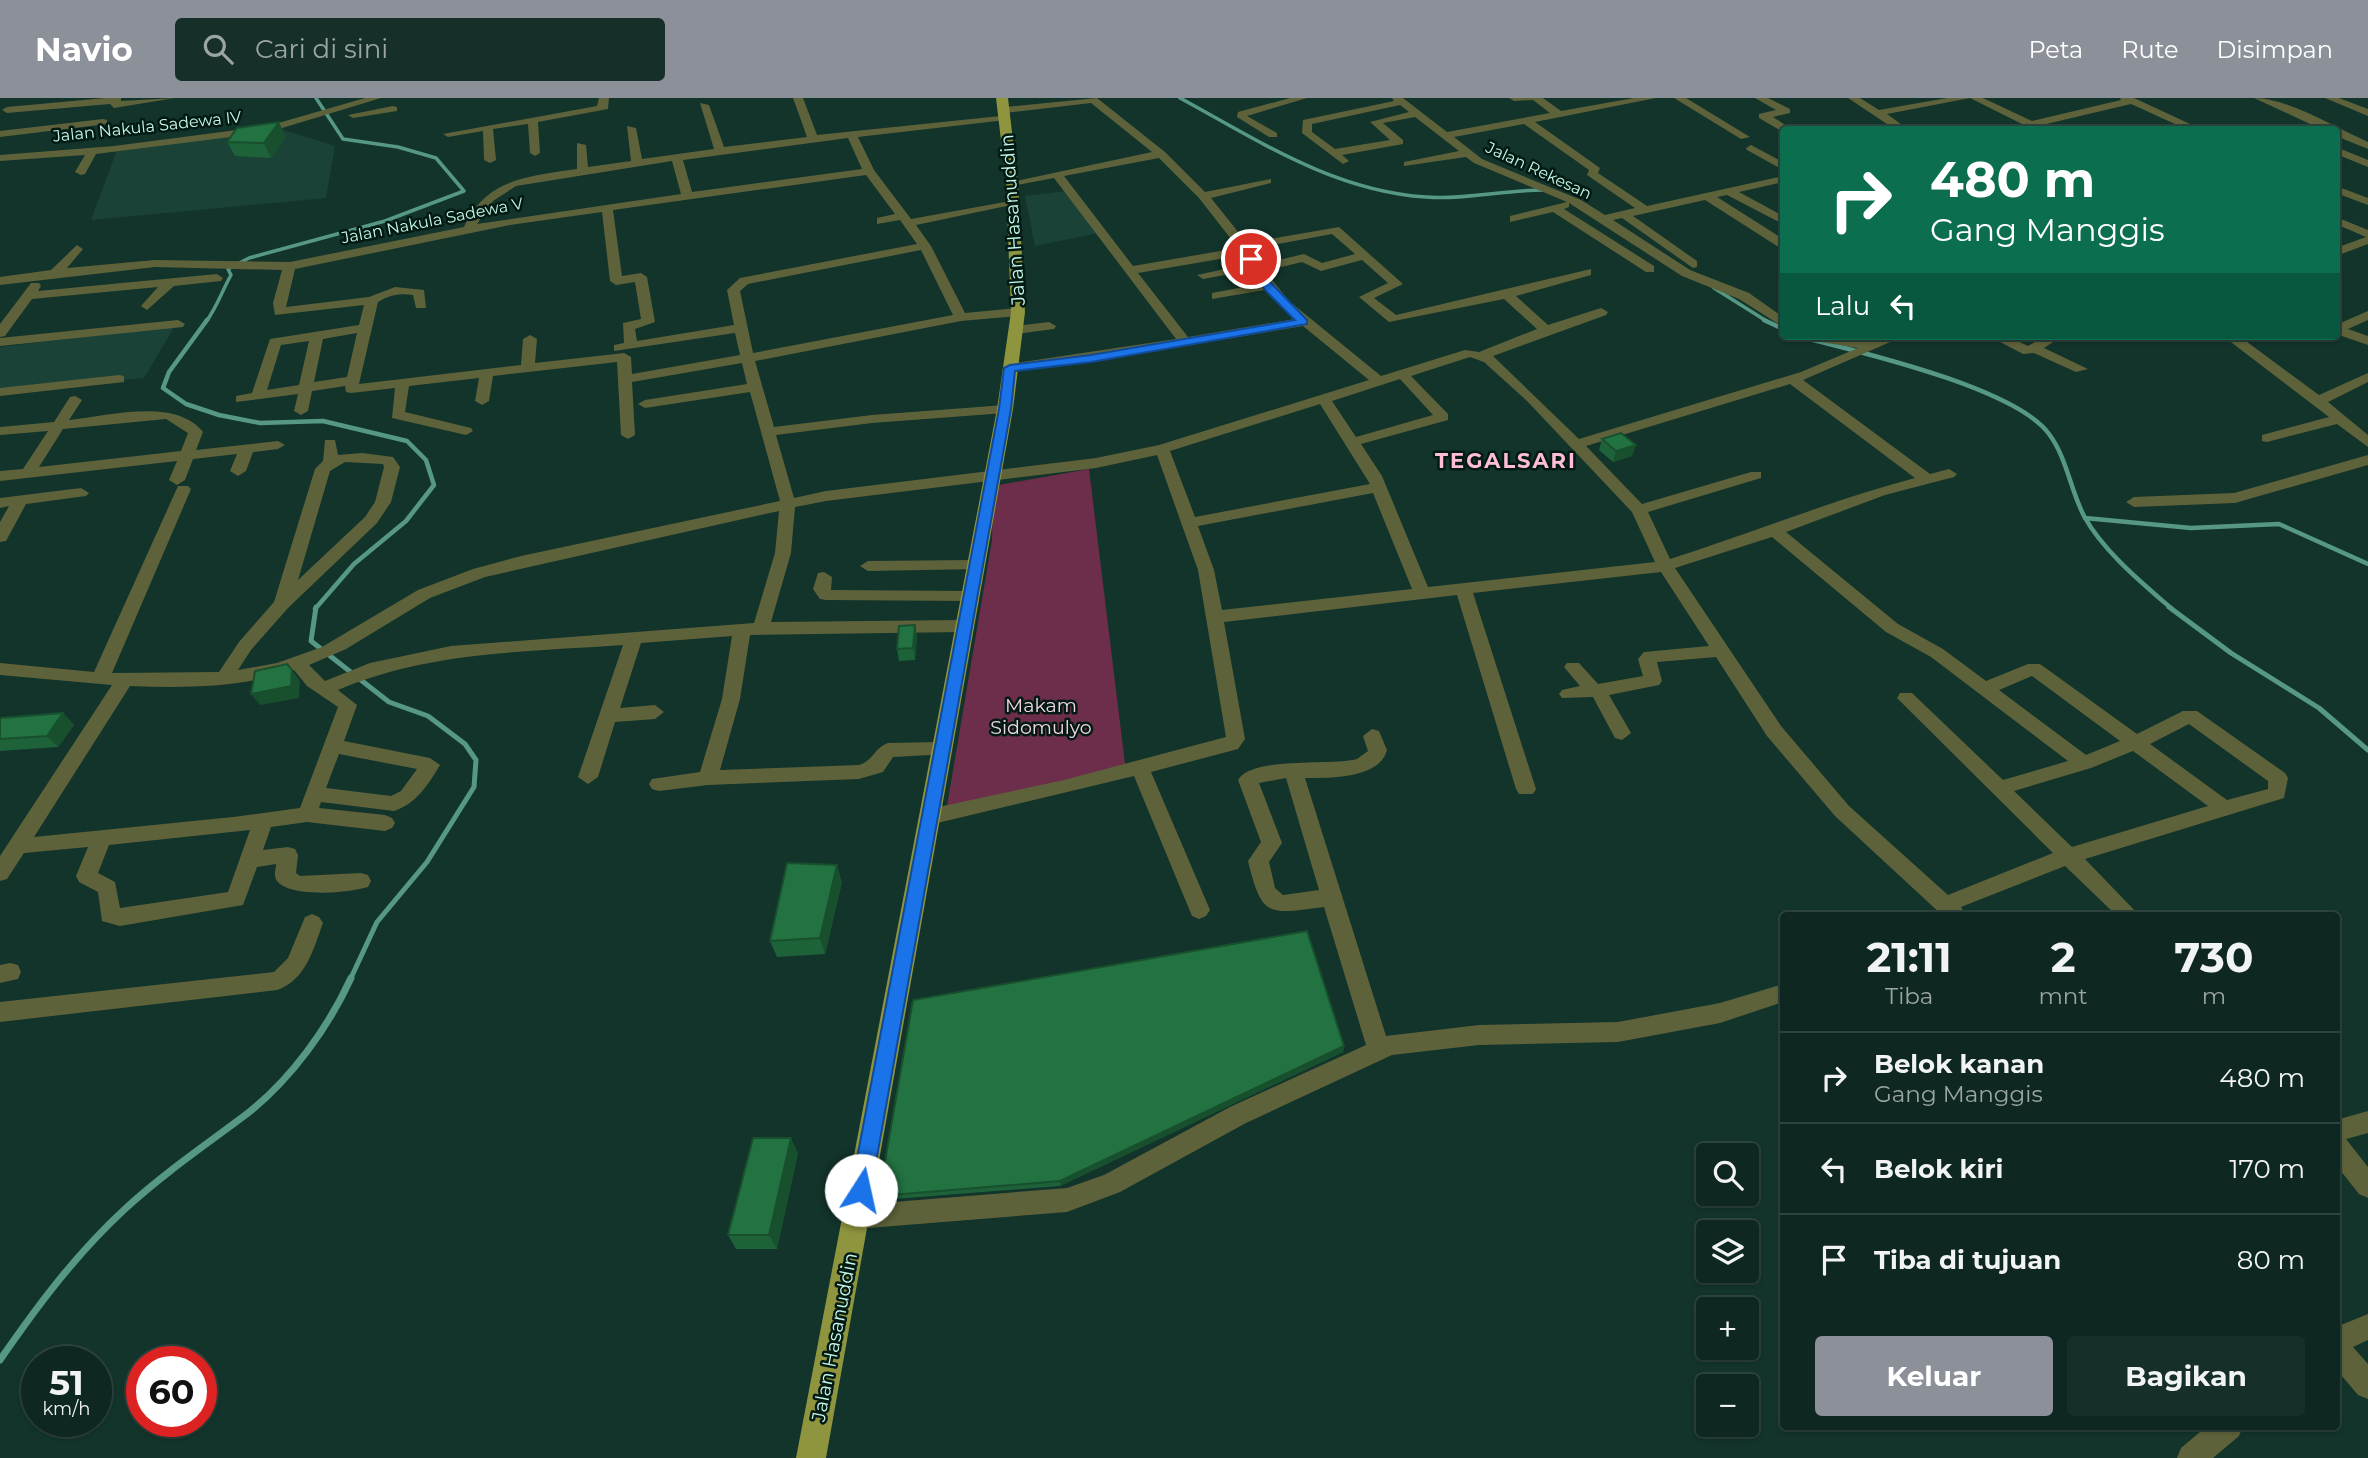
<!DOCTYPE html>
<html lang="id">
<head>
<meta charset="utf-8">
<style>
	:root { --surface:#0e2720; --page:#172f29; --text:#f1f3f6; --muted:#9ba5a5; --line:#2e443e; --accent:#8c9099 }
	body { margin:0; font-family:Montserrat,sans-serif; background:var(--page); color:var(--text); height:100vh; display:flex; flex-direction:column; font-size:26px; white-space:nowrap }
	* { box-sizing:border-box; margin:0 }
	p { font-size:23px; color:var(--muted) }
	.icon { flex:none; width:38px; height:38px; fill:none; stroke:currentColor; stroke-width:2; stroke-linecap:round; stroke-linejoin:round }
	.map { position:relative; flex:1; overflow:hidden }
	.panel { position:absolute; left:1780px; top:814px; width:560px; height:518px; display:flex; flex-direction:column; background:var(--surface); border-radius:7px; box-shadow:0 2px 5px #0004,0 0 0 2px var(--line) }
	.panel>* { flex:none }
	.hud { position:absolute; left:1780px; top:28px; width:560px; height:214px; border-radius:7px; box-shadow:0 2px 5px #0004,0 0 0 2px var(--line); background:#0b6e4f; color:#fff; overflow:hidden }
	.buttons { position:absolute; left:1696px; top:1045px; display:grid; gap:14px }
	.buttons a { display:grid; place-items:center; width:63px; height:63px; border-radius:7px; background:var(--surface); box-shadow:0 2px 5px #0004,0 0 0 2px var(--line); font-size:35px }
	.speed { position:absolute; left:21px; top:1248px; display:flex; gap:14px; font-size:35px; font-weight:700; text-align:center }
	.speed>* { display:grid; place-content:center; width:91px; height:91px; border-radius:50%; background:var(--surface); box-shadow:0 2px 5px #0004,0 0 0 2px var(--line); line-height:1 }
	.speed small { font-size:18px; font-weight:400 }
	.speed .limit { border:10px solid #d22; background:#fff; color:#111 }
	.pin { position:absolute; display:grid; place-items:center; width:60px; height:60px; color:#fff; margin:-30px; border:4px solid #fff; border-radius:50%; box-shadow:0 2px 7px #0007 }
	.me { position:absolute; width:77px; margin:-38px; rotate:10deg; stroke-linejoin:round; filter:drop-shadow(0 0 5px #0008) }
	.turn { display:flex; align-items:center; gap:24px; height:147px; padding:0 35px; font-size:32px }
	.turn .icon { width:91px; height:91px; stroke-width:2.5 }
	.turn b { display:block; font-size:49px; line-height:60px }
	.then { display:flex; align-items:center; height:66px; padding:0 35px; background:#0003; gap:14px; font-size:26px }
	.eta { display:flex; justify-content:space-evenly; align-items:center; height:119px; text-align:center }
	.eta b { font-size:42px; font-weight:700; line-height:49px }
	.action { display:flex; gap:14px; margin-top:auto; padding:14px 35px }
	.action a { flex:1; height:80px; border-radius:7px; background:var(--accent); color:#fff; font-size:28px; font-weight:700; line-height:80px; text-align:center }
	.action a+a { background:var(--page); color:var(--text) }
	ul { padding:0; list-style:none }
	li { display:flex; align-items:center; gap:21px; height:91px; padding:0 35px; border-top:2px solid var(--line) }
	li div { flex:1 }
	li b { display:block; font-size:26px }
	li em { font-style:normal }
	header { display:flex; align-items:center; gap:42px; box-sizing:border-box; height:98px; padding:0 35px; background:var(--accent); color:#fff }
	header strong { font-size:33px }
	nav { display:flex; gap:38px; margin-inline-start:auto; font-size:24px }
	.search { width:490px; height:63px; background:var(--page); display:flex; align-items:center; gap:18px; box-sizing:border-box; padding:0 24px; border-radius:7px; color:var(--muted); font-size:26px }
	.map>svg:first-child { display:block }
	.built { fill:#1b4237 }
	.green { fill:#6c2e4b }
	.lines { fill:none; stroke-linecap:round; stroke-linejoin:round }
	.stream-far3 { stroke:#569885; stroke-width:3.5 }
	.stream-far2 { stroke:#569885; stroke-width:4.5 }
	.stream-far1 { stroke:#569885; stroke-width:5 }
	.stream { stroke:#569885; stroke-width:7 }
	.minor { fill:#5e623a; fill-rule:evenodd }
	.major { fill:#8f953e; fill-rule:evenodd }
	.wall { fill:#1e6239 }
	.shaded-wall { fill:#18502e }
	.building { fill:#237242; stroke:#18502e; stroke-width:2 }
	.route { fill:#1a73e8; stroke:#114b97; stroke-width:2 }
	.labels { text-anchor:middle; stroke-width:5; stroke-linejoin:round; paint-order:stroke }
	.far-street-label { font-size:16px; fill:#c6f7e6; stroke:#031a14 }
	.street-label { font-size:19px; fill:#c6f7e6; stroke:#031a14 }
	.park-label { font-size:19px; fill:#efd5df; stroke:#031a14 }
	.far-district-label { font-size:21px; font-weight:bold; letter-spacing:2px; fill:#fdbdd7; stroke:#031a14 }
</style>
</head>
<body>
<header>
<strong>Navio</strong>
<div class="search"><svg class="icon" aria-label="search" viewBox="0 0 24 24"><circle cx="10" cy="10" r="6"/><path d="M15 15l6 6"/></svg>Cari di sini</div>
<nav><a>Peta</a><a>Rute</a><a>Disimpan</a></nav>
</header>
<div class="map">
<svg width="2368" height="1360" viewBox="0 0 2368 1360">
	<rect width="100%" height="100%" fill="#12342b"/>
	<path class="built" d="M281 31 335 48 326 100 91 122 117 52Z
		M1067 93 1098 135 1035 148 1025 98Z
		M175 228 144 280 0 293V249Z"/>
	<path class="green" d="M1089 371 1126 674 946 714 992 442 993 388Z"/>
	<g class="lines">
		<path class="stream-far3" d="M1180 0C1259 43 1334 93 1426 99 1465 102 1504 92 1543 92
			M1714 190 1768 224
			M206 224C217 209 222 193 231 177L228 171 249 160 385 123 464 93 436 60 398 49 343 41 316 0"/>
		<path class="stream-far2" d="M207 222 169 274 163 290 186 306 219 317 260 325 323 323 407 343 426 362 434 387 406 423 354 466 315 511
			M1764 222 1783 231
			M1798 238C1855 253 2015 289 2049 336 2067 360 2070 391 2084 418 2103 453 2142 485 2172 511
			M2085 420 2191 430 2279 426 2368 466"/>
		<path class="stream-far1" d="M316 509 311 543 389 604 428 618 465 646 476 662 474 689 427 764 377 824 350 882
			M2169 509 2231 555 2319 610 2368 652"/>
		<path class="stream" d="M0 1262C38 1207 76 1156 126 1110 164 1075 207 1046 248 1015 291 981 328 930 351 880"/>
		<path class="minor" d="M105 0H121V3L175 0 114 10 110 6 7 15 2 12 7 9Z
			M365 0H381L269 34 96 56 85 76 81 77 75 74 85 57 0 63V57L114 48 268 28Z
			M599 0H609L608 11 538 24 540 55 535 58 530 55 528 26 493 31 496 62 490 65 484 62 483 33 448 39 443 36 597 8Z
			M793 0H803L817 37 1010 17V21L1006 22 858 39 874 72 911 121 1016 102V106L916 127 931 148 965 215 1018 210 1025 214 1018 218 961 223 755 263 774 329 872 317 1005 307 1012 311 1005 315 872 325 776 337 794 400 826 393 1096 360 1159 347 1369 282 1303 228 1091 264 1005 273V267L1010 266 1176 241 1054 80 1012 88 1006 85 1152 54 1091 5 1005 15 1000 12 1005 9 1097 0 1165 54 1205 94 1271 81V85L1211 100 1247 145 1339 129 1403 186 1374 200 1396 217 1591 171V177L1516 198 1548 227 1601 210 1608 214 1606 217 1493 258 1579 341 1801 274 1858 250 1809 242 1802 238H1835L1872 244 1886 238H1904L1803 282 1930 376 1949 371 1957 376 1954 379 1885 397 1786 434 1898 526 1943 551 1986 583 2028 566H2040L2137 636 2183 613H2197L2285 675 2288 680 2284 700 2085 761 2139 817H2116L2065 768 1961 809 1966 817H1942L1835 718 1767 638 1716 559 1657 564 1662 583 1659 587 1609 597 1631 635 1622 642 1615 640 1593 599 1562 600 1559 596 1562 592 1580 588 1564 569 1567 565H1579L1598 586 1643 578 1638 561 1644 554 1709 548 1661 474 1473 495 1536 691 1533 696H1519L1516 691 1457 497 1224 524 1245 641 1238 651 1151 674 1210 812 1206 818 1199 821 1192 818 1134 678 929 727 922 724 919 719 922 714 929 711 1064 682 1226 639 1198 472 1157 357 1096 370 826 403 795 409 791 455 771 524 963 522 972 528 963 534 750 537 740 601 720 672 859 667C873 663 875 649 888 645L941 644 948 646 950 651 948 656 893 659 883 674 859 681 708 687 659 693 652 691 649 686 652 681 700 674 722 601 732 538 641 545 620 610 655 607 664 614 655 621 615 624 598 679 588 686 578 679 623 547C527 554 428 553 338 592L357 607 344 643 430 660 440 667C428 687 416 706 394 713L321 704 319 710 385 717 392 720 395 725 392 730 385 733 307 724 271 729 263 752 288 749 295 751 298 757 296 775 300 778 361 775 368 777 371 783 368 789C349 795 290 800 277 783 273 777 276 772 276 766L257 769 243 807 120 828 102 823 98 794 79 784 76 778 88 749 24 755 7 781 0 783V758L112 587 0 577V565L94 574 178 388H188L191 391 112 575 219 574 239 544 274 504 315 371 323 363 325 342H335L338 357 362 355 393 359 400 369 391 404 377 425 288 510 251 552 238 572 277 565 322 549 418 492 473 471 521 458 780 403 750 294 645 310 638 306 645 302 747 286 742 265 632 284 635 337 628 341 621 337 617 264 493 278 489 303 482 307 475 303 479 280 409 288 405 314 471 330 473 333 466 337 392 320 395 290 351 295 346 294 345 288 312 293 308 313 301 317 294 313 298 296 236 304V298L252 295 270 241 359 227 364 207 275 217 273 205 282 172 155 169 0 187V179L51 172 77 147 83 151 67 170 155 162 290 164 464 129C486 80 530 78 577 71V45L586 47 588 69 631 63 627 28 636 30 642 61 714 51 700 5 709 7 724 49 807 39ZM848 40 862 71 692 94 683 62ZM1159 60 1199 100 1238 150 1133 168 1064 78ZM672 63 681 96 477 126 493 103 516 88ZM866 77 895 116 877 120V126L900 122 917 146 740 180 727 192 734 227 637 243 635 231 655 224 647 179 641 175 622 178 613 112ZM602 114 610 183 616 187 635 184 641 221 623 225 624 245 614 247V253L735 235 740 257 632 276 631 259 624 255 535 265 537 241 530 237 523 241 521 267 359 286 378 204C389 197 400 195 413 197L416 210H426L424 192 395 189 369 199 286 209 295 171 510 127ZM1332 136 1355 156 1322 165 1304 156 1261 166 1251 151ZM921 152 953 217 753 255 740 193 748 186ZM1243 157 1248 166 1197 177 1203 181 1252 172 1260 186 1212 195V201L1265 192 1295 221 1188 239 1138 175ZM1362 162 1388 185 1359 199 1389 224 1504 201 1537 231 1479 254 1465 252 1381 278 1289 203 1265 173 1302 164 1321 173ZM357 235 347 279 314 284 323 241ZM309 243 299 287 267 292 281 247ZM1470 259 1484 264 1527 303 1632 414 1655 464 1428 489 1382 378 1361 346 1448 322V316L1411 278ZM1400 281 1433 317 1356 339 1332 303ZM1790 286 1915 380C1832 402 1752 435 1670 461L1648 414 1761 380V374H1751L1642 406 1586 348ZM1320 306 1370 386 1195 419 1170 353ZM345 364 383 366 384 369 375 404 365 419 298 482 330 373ZM1373 395 1412 491 1222 512 1214 472 1198 428ZM779 413 775 455 754 525 451 548 370 565 325 583 309 567 346 551 430 500 485 479ZM1772 439 1886 534 1931 559 2068 663 2003 682 1912 595H1900L1897 600 2053 755 1948 797 1849 708 1781 628 1675 470ZM294 572 307 588 338 609 300 710 233 719 34 739 130 588C185 590 242 590 294 572ZM2032 578 2120 643 2086 657 1999 592ZM2189 626 2268 683V691L2227 702 2150 646ZM2133 653 2208 708 2072 749 2014 693 2091 670ZM339 656 417 671 401 693 391 698 326 690ZM250 732 228 794 120 810 115 784 98 775 109 747Z
			M1290 0H1307L1247 18 1277 35V39H1269L1237 19 1238 14Z
			M1392 0H1403L1447 34 1550 15 1533 2 1514 3 1509 0H1543L1561 13 1634 0H1656L1535 24 1600 70 1598 75 1647 108 1783 78V84L1739 94 1783 118V126L1727 97 1717 99 1783 141V148H1777L1705 102 1633 118 1697 163V169L1693 170 1622 120 1613 122 1690 172 1749 195 1783 219V229L1739 201 1682 178 1569 105V109L1564 111 1654 168V174H1646L1553 114 1510 124V118L1567 104 1474 65 1466 59 1404 68V64L1459 53 1415 19 1383 25 1403 42V46L1342 57 1349 63 1343 66 1302 35 1303 22 1394 3ZM1400 7 1409 14 1370 24 1390 42 1335 51 1312 34V26ZM1524 26 1589 72 1587 77 1635 110 1605 117 1581 102 1482 61 1454 39Z
			M1674 0H1686L1750 39 1741 41Z
			M1755 0H1768L1790 11V15L1773 19 1793 32 1783 34 1759 20V16L1776 12Z
			M1848 0H1860L1879 12 1947 0H1983L2032 23 2121 2 2120 0H2134L2203 32H2188L2131 6 2042 27 2046 32 2030 30 1970 0 1887 16 1909 32H1896Z
			M2254 0C2288 0 2336 30 2368 44V51L2336 38V32H2323Z
			M2325 0H2339L2368 11V18Z
			M393 8 397 9V13L353 20 348 17Z
			M103 21 107 22V26L0 39V33Z
			M1751 47 1783 64V72L1747 52 1746 50Z
			M2336 49 2368 62V69L2336 56Z
			M2336 88 2368 100V107L2336 95Z
			M2336 119 2368 132V146L2336 158V150L2366 139 2336 126Z
			M217 176 223 180 221 183 174 188 147 212 141 208 158 189 32 201 5 238 0 239V226L31 185H39L41 188 38 193Z
			M2368 213V222L2348 231 2368 238V247L2336 236V227Z
			M178 222 185 226 183 229 0 248V240Z
			M1049 224 1056 228 1054 231 1016 236 1009 232 1016 228Z
			M1989 238H2007L2028 248 2045 238H2062L2044 250 2088 271 2076 274 2034 255 2023 256Z
			M2223 238H2239L2319 297 2368 275V284L2328 304 2368 337V349L2337 326 2267 344 2262 343V337L2329 319Z
			M119 277 124 278V284L0 298V290Z
			M75 298 82 302 69 322C109 318 175 299 203 334L196 352 278 343 285 347 278 351 253 354 246 373 238 378 230 373 237 356 193 361 185 382 177 387 169 382 177 363 0 383V373L23 371 48 333 0 337V329L54 324 70 299ZM166 321 188 335 181 353 39 369 63 331Z
			M2368 357V367L2235 405 2134 409 2126 404 2134 399 2234 395Z
			M81 390 89 395 86 398 26 406 6 443 0 444V424L9 408 0 410V400Z
			M974 462 982 467 980 471 868 473 860 468 868 463Z
			M824 474 832 479 831 492 969 493 977 498 969 503 826 502 820 501 813 491 818 475Z
			M1372 631 1379 633 1387 652C1380 681 1328 680 1305 680L1386 938 1479 927 1618 924 1720 905 1783 886V904L1720 925 1618 944 1479 947 1392 957 1246 1025 1120 1094 1067 1114 856 1131 847 1128 843 1119 847 1110 856 1107 1067 1090 1104 1077 1230 1009 1366 947 1324 809C1269 816 1262 821 1248 763L1261 744 1238 682C1252 658 1331 668 1357 661L1368 653 1363 638ZM1286 680 1319 792 1283 797 1275 790 1269 764 1282 745 1259 685Z
			M312 816 319 819 323 825C313 852 306 882 277 892L0 924V904L274 874 288 860 305 819Z
			M10 865 18 867 21 874 18 881 0 885V867Z
			M2368 1013V1035L2346 1041 2368 1069V1100L2359 1096 2336 1067V1022Z
			M2368 1216V1242L2353 1249 2368 1266V1301L2358 1297 2336 1271V1229Z
			M2207 1328H2243L2239 1338 2213 1360H2177L2181 1350Z"/>
		<path class="major" d="M996 0H1008L1018 85 1025 214 1013 311 826 1360H796L997 311 1011 214 1006 85Z"/>
	</g>
	<path class="wall" d="M286 39 271 60 235 58 227 44Z
		M1602 341 1632 358 1613 364 1599 352Z
		M915 527 917 538 915 562 899 563 897 551Z
		M63 615 74 627 58 649 0 653V620Z
		M842 784 825 856 777 859 770 843Z
		M1344 948 1343 954 1060 1088 881 1102 879 1098Z
		M798 1055 777 1151H736L728 1137Z"/>
	<path class="shaded-wall" d="M279 24 286 39 271 60 264 45Z
		M1636 347 1632 358 1613 364 1616 353Z
		M915 527 917 538 915 562 913 550Z
		M292 572 300 583 299 600 260 607 251 596Z
		M63 615 74 627 58 649 47 638Z
		M837 767 842 784 825 856 820 840Z
		M1344 948 1343 954 1060 1088V1083Z
		M791 1040 798 1055 777 1151 769 1137Z"/>
	<path class="building" d="M279 24 264 45 227 44 237 30Z
		M1621 335 1636 347 1616 353 1602 341Z
		M915 527 913 550 897 551 899 528Z
		M287 566 292 572 291 588 251 596 255 573Z
		M63 615 47 638 0 641V620Z
		M787 765 837 767 820 840 770 843Z
		M1307 833 1344 948 1060 1083 879 1098 913 902Z
		M753 1040H791L769 1137H728Z"/>
	<path class="route" d="M1247 159H1254L1272 186 1307 222V226L1091 264 1015 273 1011 311 871 1092 868 1099 861 1102 854 1099 851 1092 999 311 1004 270 1010 267 1091 257 1295 222 1264 191Z"/>
	<g class="labels">
		<g class="far-street-label">
			<text transform="translate(147 28) rotate(-6)" y="6">Jalan Nakula Sadewa IV</text>
			<text transform="translate(1539 72) rotate(25)" y="6">Jalan Rekesan</text>
			<text transform="translate(432 122) rotate(-11)" y="6">Jalan Nakula Sadewa V</text>
		</g>
		<g class="street-label">
			<text transform="translate(1012 122) rotate(-94)" y="7">Jalan Hasanuddin</text>
			<text transform="translate(834 1239) rotate(-79)" y="7">Jalan Hasanuddin</text>
		</g>
		<g class="park-label">
			<text x="1041" y="614">Makam<tspan x="1041" dy="22">Sidomulyo</tspan></text>
		</g>
		<g class="far-district-label">
			<text x="1506" y="370">TEGALSARI</text>
		</g>
	</g>
</svg>
<div class="buttons">
<a><svg class="icon" aria-label="search" viewBox="0 0 24 24"><circle cx="10" cy="10" r="6"/><path d="M15 15l6 6"/></svg></a>
<a><svg class="icon" aria-label="layers" viewBox="0 0 24 24"><path d="M12 4l9 5-9 5-9-5zM3 14l9 5 9-5"/></svg></a>
<a>+</a>
<a>−</a>
</div>
<div class="speed"><div>51<small>km/h</small></div><div class="limit">60</div></div>
<div class="pin" style="left:1251px;top:161px;background:#d93025"><svg class="icon" aria-label="arrive" viewBox="0 0 24 24"><path d="M6 21V4h12l-3 4 3 4H6"/></svg></div>
<svg class="me" style="left:861px;top:1092px" viewBox="-20 -20 40 40"><circle r="19" fill="#fff"/><path d="M0-13L10 11 0 6-10 11z" fill="#1a73e8"/></svg>
<div class="hud">
<div class="turn"><svg class="icon" aria-label="right" viewBox="0 0 24 24"><path d="M7 20v-9h11M14 6l5 5-5 5"/></svg><div><b>480 m</b>Gang Manggis</div></div>
<div class="then">Lalu<svg class="icon" aria-label="left" viewBox="0 0 24 24"><path d="M17 20v-9H6M10 6l-5 5 5 5"/></svg></div>
</div>
<section class="panel">
<div class="eta">
<div><b>21:11</b><p>Tiba</p></div>
<div><b>2</b><p>mnt</p></div>
<div><b>730</b><p>m</p></div>
</div>
<ul>
<li><svg class="icon" aria-label="right" viewBox="0 0 24 24"><path d="M7 20v-9h11M14 6l5 5-5 5"/></svg><div><b>Belok kanan</b><p>Gang Manggis</p></div><em>480 m</em></li>
<li><svg class="icon" aria-label="left" viewBox="0 0 24 24"><path d="M17 20v-9H6M10 6l-5 5 5 5"/></svg><div><b>Belok kiri</b></div><em>170 m</em></li>
<li><svg class="icon" aria-label="arrive" viewBox="0 0 24 24"><path d="M6 21V4h12l-3 4 3 4H6"/></svg><div><b>Tiba di tujuan</b></div><em>80 m</em></li>
</ul>
<div class="action"><a>Keluar</a><a>Bagikan</a></div>
</section>
</div>
</body>
</html>
